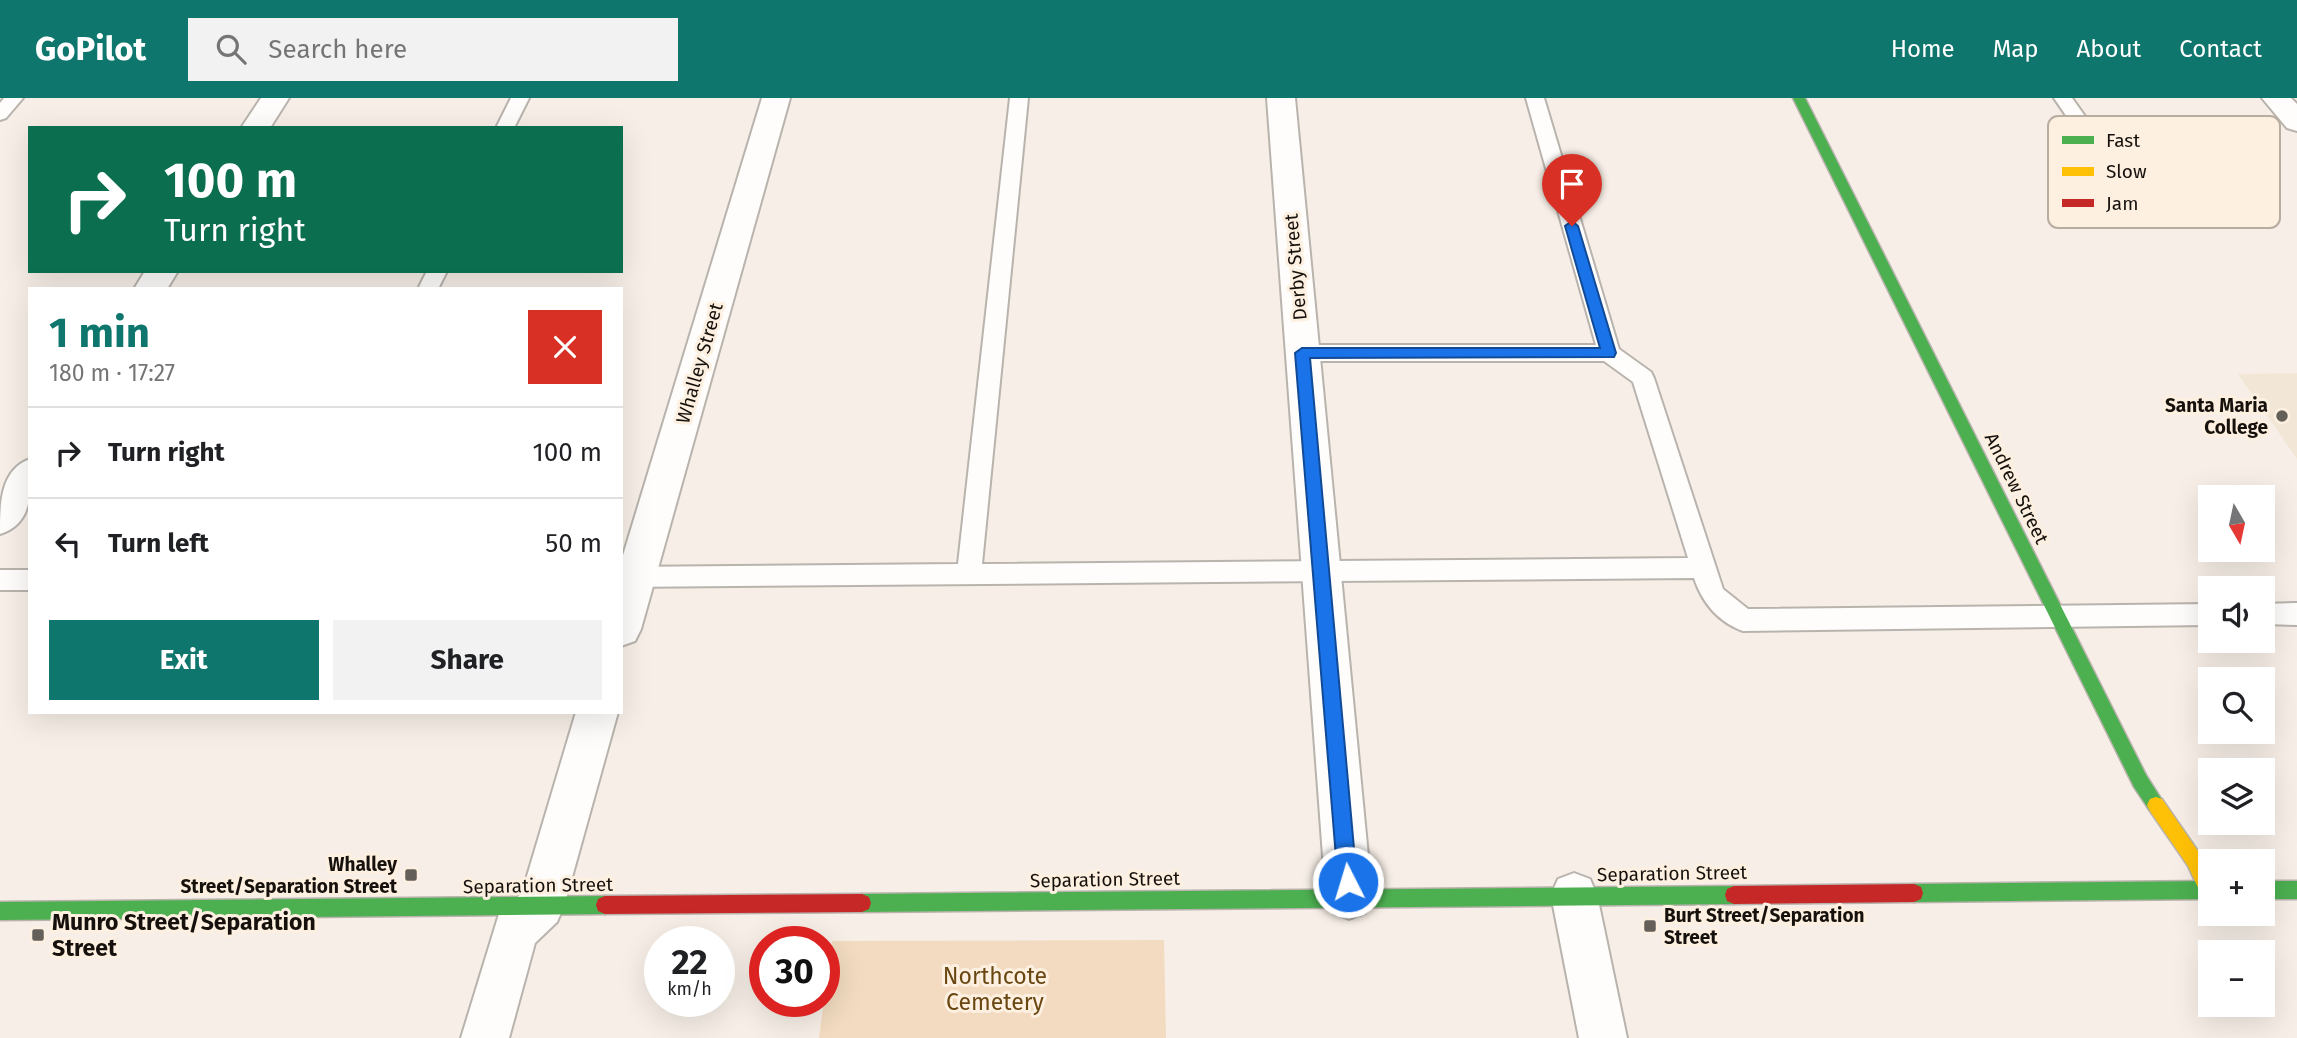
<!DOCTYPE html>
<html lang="en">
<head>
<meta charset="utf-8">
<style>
	:root { --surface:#fff; --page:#f2f2f2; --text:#202124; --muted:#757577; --line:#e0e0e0; --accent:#0f766e }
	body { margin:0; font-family:"Fira Sans",sans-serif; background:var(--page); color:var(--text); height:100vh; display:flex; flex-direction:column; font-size:26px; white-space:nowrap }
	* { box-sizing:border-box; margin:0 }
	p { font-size:23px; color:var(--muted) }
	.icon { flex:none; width:38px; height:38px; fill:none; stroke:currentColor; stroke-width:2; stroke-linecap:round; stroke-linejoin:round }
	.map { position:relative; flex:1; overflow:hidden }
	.panel { position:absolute; left:28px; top:189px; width:595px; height:427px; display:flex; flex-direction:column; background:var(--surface); border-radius:0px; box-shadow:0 7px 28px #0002 }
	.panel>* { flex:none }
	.banner { position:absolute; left:28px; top:28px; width:595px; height:147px; border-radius:0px; box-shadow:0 7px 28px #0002; background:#0b6e4f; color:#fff; overflow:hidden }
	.needle { width:46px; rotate:171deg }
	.fabs { position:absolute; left:2198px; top:387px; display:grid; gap:14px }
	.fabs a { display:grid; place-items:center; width:77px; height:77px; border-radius:0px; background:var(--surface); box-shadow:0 7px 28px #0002; font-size:35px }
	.speed { position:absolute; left:644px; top:828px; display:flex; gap:14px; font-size:35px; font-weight:700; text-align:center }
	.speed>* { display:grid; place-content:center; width:91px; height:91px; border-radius:50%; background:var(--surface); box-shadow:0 7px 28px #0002; line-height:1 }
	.speed small { font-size:18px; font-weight:400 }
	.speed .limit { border:10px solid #d22; background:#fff; color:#111 }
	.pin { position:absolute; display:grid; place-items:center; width:60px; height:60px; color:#fff; margin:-72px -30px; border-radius:50% 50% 50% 0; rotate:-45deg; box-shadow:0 0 7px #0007 }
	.pin .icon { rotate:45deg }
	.me { position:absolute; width:77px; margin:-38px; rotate:355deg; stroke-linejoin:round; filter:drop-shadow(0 0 5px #0008) }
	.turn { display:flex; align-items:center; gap:24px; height:147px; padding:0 21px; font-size:32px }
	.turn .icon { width:91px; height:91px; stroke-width:2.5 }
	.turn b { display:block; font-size:49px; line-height:60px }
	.round { display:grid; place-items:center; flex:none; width:74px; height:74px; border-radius:0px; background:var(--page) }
	.summary { display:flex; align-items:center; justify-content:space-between; height:119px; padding:0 21px }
	h1 { font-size:42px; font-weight:700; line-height:52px; color:var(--accent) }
	.primary-button { display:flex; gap:14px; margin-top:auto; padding:14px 21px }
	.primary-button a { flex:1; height:80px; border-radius:0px; background:var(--accent); color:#fff; font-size:28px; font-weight:700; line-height:80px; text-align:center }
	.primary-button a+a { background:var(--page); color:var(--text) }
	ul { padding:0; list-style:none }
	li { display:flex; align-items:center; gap:21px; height:91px; padding:0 21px; border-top:2px solid var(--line) }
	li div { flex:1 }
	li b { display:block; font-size:26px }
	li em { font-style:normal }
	header { display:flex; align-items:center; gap:42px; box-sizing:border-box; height:98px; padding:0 35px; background:var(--accent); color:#fff }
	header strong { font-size:33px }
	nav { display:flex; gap:38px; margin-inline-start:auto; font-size:24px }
	.search { width:490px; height:63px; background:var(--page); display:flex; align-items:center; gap:18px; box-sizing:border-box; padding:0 24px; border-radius:0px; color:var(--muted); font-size:26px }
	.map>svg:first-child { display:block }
	.built { fill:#f2e6d6 }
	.green { fill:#f2dbc0 }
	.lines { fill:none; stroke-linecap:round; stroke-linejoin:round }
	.lane-casing { stroke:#b9b3ad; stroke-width:4 }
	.street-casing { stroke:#b9b3ad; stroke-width:4 }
	.fast-casing { stroke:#b9b3ad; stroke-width:3 }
	.slow-casing { stroke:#b9b3ad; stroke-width:3 }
	.jam-casing { stroke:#b9b3ad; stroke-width:3 }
	.lane { fill:#fefdfb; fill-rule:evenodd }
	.street { fill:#fefdfb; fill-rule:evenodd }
	.fast { fill:#4caf50; fill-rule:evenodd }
	.slow { fill:#ffc107; fill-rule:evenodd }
	.jam { fill:#c62828; fill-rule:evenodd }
	.route { fill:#1a73e8; stroke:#114b97; stroke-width:2 }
	.poi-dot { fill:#655f59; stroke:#fdf0e1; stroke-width:2.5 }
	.labels { text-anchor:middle; stroke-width:6; stroke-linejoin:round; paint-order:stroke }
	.street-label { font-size:19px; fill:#16110c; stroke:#fdf0e1 }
	.poi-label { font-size:19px; font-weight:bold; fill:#16110c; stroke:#fdf0e1; text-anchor:end }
	.near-poi-label { font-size:23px; font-weight:bold; fill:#16110c; stroke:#fdf0e1; text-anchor:start }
	.near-park-label { font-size:23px; fill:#6a4611; stroke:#fdf0e1 }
	.key { fill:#fdf0e1; stroke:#b8ada1; stroke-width:2 }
	.key-label { font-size:19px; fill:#16110c }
</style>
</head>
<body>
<header>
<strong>GoPilot</strong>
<div class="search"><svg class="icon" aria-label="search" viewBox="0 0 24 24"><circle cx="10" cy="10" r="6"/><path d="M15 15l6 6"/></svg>Search here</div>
<nav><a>Home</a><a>Map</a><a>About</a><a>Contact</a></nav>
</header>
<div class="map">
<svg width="2297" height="940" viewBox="0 0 2297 940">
	<rect width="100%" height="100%" fill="#f7efe7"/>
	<path class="built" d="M2297 275V361L2238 276Z"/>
	<path class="green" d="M1164 842 1166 940H819L832 843Z"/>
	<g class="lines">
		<defs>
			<path id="lane" d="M4 0H23L6 20 0 22V5Z
				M511 0H529L514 30H496Z
				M1010 0H1028L982 466 1688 460 1633 284 1604 263H1302L1294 261 1291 255 1294 249 1302 247H1596L1526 0H1544L1619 251 1651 274 1654 280 1723 491 1748 511 2210 506V527L1743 533C1718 524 1702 504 1694 480L621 489 622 469 958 466Z
				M2054 0H2072L2119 66 2116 70H2102Z
				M427 173H447L438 191H418Z
				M0 472H30V492H0Z
				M2297 505V527L2263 526V506Z"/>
			<path id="street" d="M261 0H289L270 30H241Z
				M762 0H790L641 531 635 543 621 548V464Z
				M1267 0H1295L1372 799 1365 815 1349 821 1333 815 1326 799Z
				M2262 0H2291L2297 6V33L2287 30Z
				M145 173H178L167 191H134Z
				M30 361C30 391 35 425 0 436 0 406 0 372 30 361Z
				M576 614H618L564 808 557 824 535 845 509 940H461L499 816 522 795Z
				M1574 775 1590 781 1597 797 1627 940H1579L1551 797 1558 781Z"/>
			<path id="fast" d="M1793 0H1805L2146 677 2165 707 2162 713 2156 715 2150 713 2134 689Z
				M2210 783V801L1914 804 1907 801 1905 795 1907 789 1914 786Z
				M2263 783H2297V801H2263Z
				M1734 788 1741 791 1743 797 1741 803 1734 806 862 814 855 811 853 805 855 799 862 796Z
				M605 798 612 801 614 807 612 813 605 816 0 822V804Z"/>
			<path id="slow" d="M2156 699 2162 701 2200 756 2210 775V800L2202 798 2188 768 2150 713 2147 707 2150 701Z"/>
			<path id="jam" d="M1914 786 1921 789 1923 795 1921 801 1914 804 1734 806 1727 803 1725 797 1727 791 1734 788Z
				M862 796 869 799 871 805 869 811 862 814 605 816 598 813 596 807 598 801 605 798Z"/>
		</defs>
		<use href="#lane" class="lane-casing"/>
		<use href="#street" class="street-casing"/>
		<use href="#fast" class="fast-casing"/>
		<use href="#slow" class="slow-casing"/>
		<use href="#jam" class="jam-casing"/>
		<use href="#lane" class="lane"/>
		<use href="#street" class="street"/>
		<use href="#fast" class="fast"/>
		<use href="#slow" class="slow"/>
		<use href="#jam" class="jam"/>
	</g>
	<path class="route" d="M1572 123 1578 128 1616 255 1614 259 1310 260 1357 784 1354 791 1348 793 1341 791 1338 784 1295 255 1302 250H1600L1565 128Z"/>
	<g class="poi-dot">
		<circle cx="2282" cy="318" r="7"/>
		<rect x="404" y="770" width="14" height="14" rx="3.5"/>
		<rect x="1643" y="821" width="14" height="14" rx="3.5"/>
		<rect x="31" y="830" width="14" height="14" rx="3.5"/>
	</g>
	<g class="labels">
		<g class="street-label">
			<text transform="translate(1295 169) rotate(-95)" y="7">Derby Street</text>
			<text transform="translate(699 265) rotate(-74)" y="7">Whalley Street</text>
			<text transform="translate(2017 390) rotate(64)" y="7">Andrew Street</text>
			<text transform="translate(1672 775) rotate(-1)" y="7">Separation Street</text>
			<text transform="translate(1105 781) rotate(-1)" y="7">Separation Street</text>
			<text transform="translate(538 787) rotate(-1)" y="7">Separation Street</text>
		</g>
		<g class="poi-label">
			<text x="2268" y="314">Santa Maria<tspan x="2268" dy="22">College</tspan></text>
			<text x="397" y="773">Whalley<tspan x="397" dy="22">Street/Separation Street</tspan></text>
			<text x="1664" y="824" text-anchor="start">Burt Street/Separation<tspan x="1664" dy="22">Street</tspan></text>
		</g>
		<g class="near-poi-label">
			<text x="52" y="832">Munro Street/Separation<tspan x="52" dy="26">Street</tspan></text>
		</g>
		<g class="near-park-label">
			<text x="995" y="886">Northcote<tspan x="995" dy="26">Cemetery</tspan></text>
		</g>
	</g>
	<rect x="2048" y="18" width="232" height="112" rx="10" class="key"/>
	<rect x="2062" y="38" width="32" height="8" fill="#4caf50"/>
	<rect x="2062" y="69" width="32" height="9" fill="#ffc107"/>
	<rect x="2062" y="101" width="32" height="8" fill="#c62828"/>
	<g class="key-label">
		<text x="2106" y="49">Fast</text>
		<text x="2106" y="80">Slow</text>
		<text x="2106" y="112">Jam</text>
	</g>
</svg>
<div class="fabs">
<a><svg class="needle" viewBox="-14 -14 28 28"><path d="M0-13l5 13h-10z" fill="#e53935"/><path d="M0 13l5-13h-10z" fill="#757577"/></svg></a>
<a><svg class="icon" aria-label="sound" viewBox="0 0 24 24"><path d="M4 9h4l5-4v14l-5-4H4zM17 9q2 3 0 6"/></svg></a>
<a><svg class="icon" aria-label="search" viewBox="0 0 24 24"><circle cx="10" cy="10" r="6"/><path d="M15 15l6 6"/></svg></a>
<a><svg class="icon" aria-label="layers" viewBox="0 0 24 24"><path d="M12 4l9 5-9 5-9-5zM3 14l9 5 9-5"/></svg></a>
<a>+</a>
<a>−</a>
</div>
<div class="speed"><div>22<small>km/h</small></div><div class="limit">30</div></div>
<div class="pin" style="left:1572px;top:128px;background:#d93025"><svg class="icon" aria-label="arrive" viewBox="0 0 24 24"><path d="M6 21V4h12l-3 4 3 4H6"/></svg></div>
<svg class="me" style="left:1348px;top:784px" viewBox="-20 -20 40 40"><circle r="17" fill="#1a73e8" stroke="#fff" stroke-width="3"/><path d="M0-11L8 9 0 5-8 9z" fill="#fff"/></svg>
<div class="banner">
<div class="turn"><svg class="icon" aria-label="right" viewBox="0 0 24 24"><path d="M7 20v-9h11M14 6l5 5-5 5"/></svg><div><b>100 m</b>Turn right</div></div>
</div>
<section class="panel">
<div class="summary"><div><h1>1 min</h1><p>180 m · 17:27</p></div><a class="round" style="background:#d93025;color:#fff"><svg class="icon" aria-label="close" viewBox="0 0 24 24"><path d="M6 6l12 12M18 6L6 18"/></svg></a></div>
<ul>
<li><svg class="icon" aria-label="right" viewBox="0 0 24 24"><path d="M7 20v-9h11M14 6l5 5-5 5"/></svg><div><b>Turn right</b></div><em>100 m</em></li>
<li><svg class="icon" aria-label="left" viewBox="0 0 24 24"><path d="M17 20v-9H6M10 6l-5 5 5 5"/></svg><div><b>Turn left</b></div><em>50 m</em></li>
</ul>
<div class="primary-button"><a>Exit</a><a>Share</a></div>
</section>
</div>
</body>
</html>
